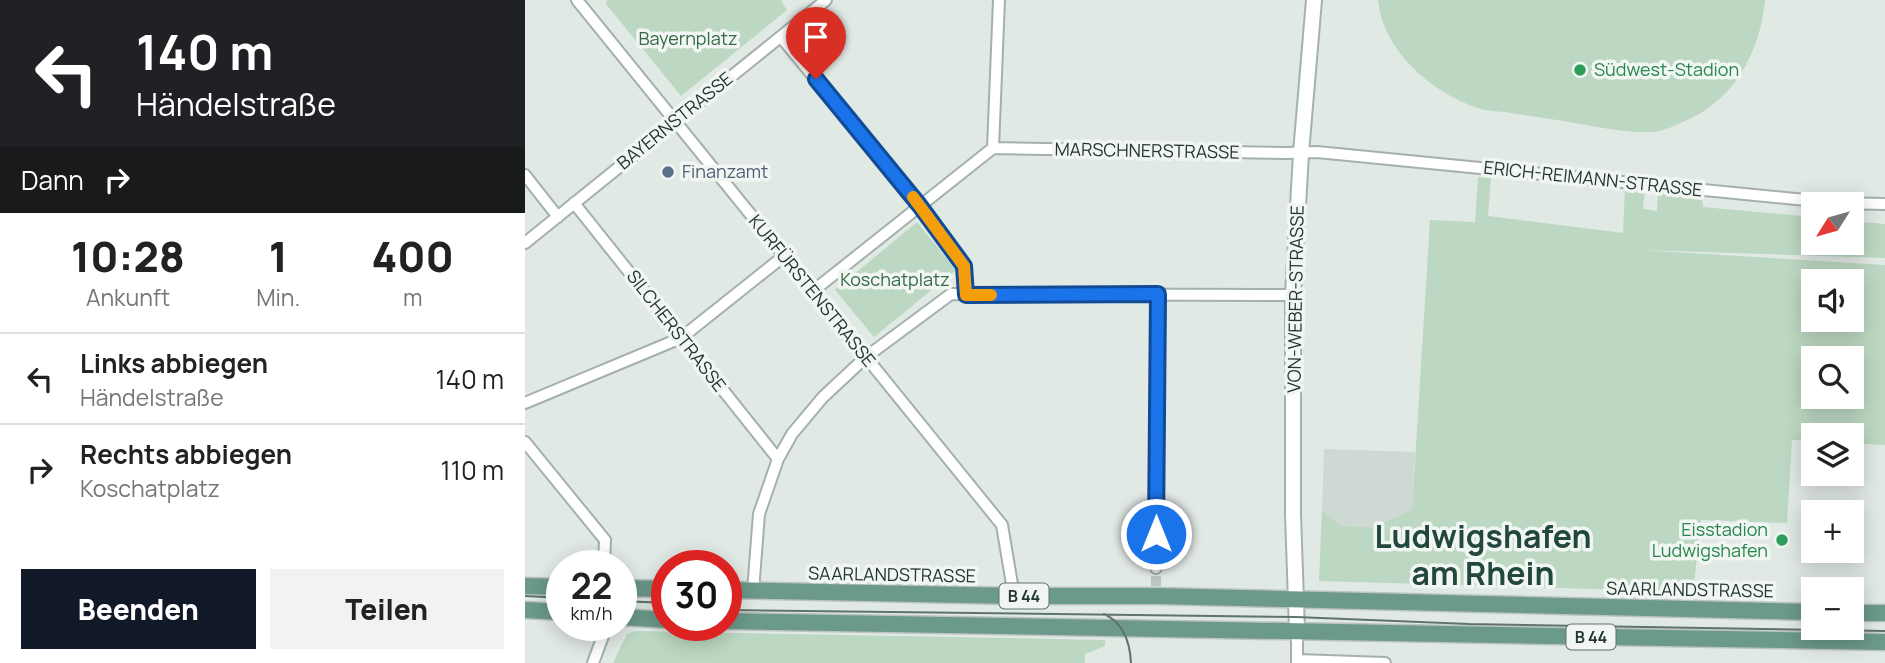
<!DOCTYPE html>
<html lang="de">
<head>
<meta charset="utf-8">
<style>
	:root { --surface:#fff; --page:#f2f2f2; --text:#222; --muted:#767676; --line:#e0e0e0; --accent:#111827 }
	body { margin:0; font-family:Manrope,sans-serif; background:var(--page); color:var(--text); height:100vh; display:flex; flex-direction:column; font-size:26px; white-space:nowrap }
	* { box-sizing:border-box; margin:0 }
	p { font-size:23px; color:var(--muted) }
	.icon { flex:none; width:38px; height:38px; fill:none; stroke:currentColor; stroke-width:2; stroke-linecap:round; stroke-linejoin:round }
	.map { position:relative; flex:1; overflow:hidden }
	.side { display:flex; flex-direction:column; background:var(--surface); width:525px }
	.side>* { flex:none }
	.guide { background:#202124; color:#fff; overflow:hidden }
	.needle { width:46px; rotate:233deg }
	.buttons { position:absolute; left:1276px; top:192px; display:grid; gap:14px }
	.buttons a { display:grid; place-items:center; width:63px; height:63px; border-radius:0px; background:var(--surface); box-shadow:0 4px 18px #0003; font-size:35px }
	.speed { position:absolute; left:21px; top:550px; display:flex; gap:14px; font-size:35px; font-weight:700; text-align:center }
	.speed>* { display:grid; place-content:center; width:91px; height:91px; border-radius:50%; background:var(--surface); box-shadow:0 4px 18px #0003; line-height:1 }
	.speed small { font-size:18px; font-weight:400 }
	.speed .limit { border:10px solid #d22; background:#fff; color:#111 }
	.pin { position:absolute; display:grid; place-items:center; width:60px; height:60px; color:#fff; margin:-72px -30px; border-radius:50% 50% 50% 0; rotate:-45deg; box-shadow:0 0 7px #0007 }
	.pin .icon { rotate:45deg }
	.me { position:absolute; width:77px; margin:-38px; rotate:0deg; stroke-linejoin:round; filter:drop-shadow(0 0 5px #0008) }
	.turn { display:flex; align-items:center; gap:24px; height:147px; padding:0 21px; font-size:32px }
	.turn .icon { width:91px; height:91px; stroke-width:2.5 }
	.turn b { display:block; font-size:49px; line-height:60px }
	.then { display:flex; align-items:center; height:66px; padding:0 21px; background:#0003; gap:14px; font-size:26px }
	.eta { display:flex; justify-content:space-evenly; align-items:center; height:119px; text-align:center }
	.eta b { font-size:42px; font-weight:800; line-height:49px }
	.cta { display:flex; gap:14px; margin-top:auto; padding:14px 21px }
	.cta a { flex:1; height:80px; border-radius:0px; background:var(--accent); color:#fff; font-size:28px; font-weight:800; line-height:80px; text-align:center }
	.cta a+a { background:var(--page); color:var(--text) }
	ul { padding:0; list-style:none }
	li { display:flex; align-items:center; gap:21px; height:91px; padding:0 21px; border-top:2px solid var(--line) }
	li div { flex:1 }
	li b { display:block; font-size:26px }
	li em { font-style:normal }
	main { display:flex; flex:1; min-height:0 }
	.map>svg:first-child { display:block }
	.built { fill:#cfd9d4 }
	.green { fill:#bcd8c2; fill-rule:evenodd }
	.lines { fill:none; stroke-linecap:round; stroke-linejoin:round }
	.street-tunnel { stroke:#bbc6c1; stroke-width:10; stroke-dasharray:10 5; stroke-linecap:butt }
	.street-casing { stroke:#a4b0ab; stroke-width:14 }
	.secondary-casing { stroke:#a1b4ac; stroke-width:18 }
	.primary-casing { stroke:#bdc3c1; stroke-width:19 }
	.street { stroke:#fff; stroke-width:10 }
	.secondary { stroke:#fff; stroke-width:14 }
	.primary { stroke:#6b998a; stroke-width:16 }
	.tram { stroke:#5e736c; stroke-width:2 }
	.route-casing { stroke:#114b97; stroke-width:18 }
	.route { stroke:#1a73e8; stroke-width:12 }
	.slow { stroke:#f59e0b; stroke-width:12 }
	.leisure-dot { fill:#2e9e5b; stroke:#f1f6f3; stroke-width:2.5 }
	.service-dot { fill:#5c6f8a; stroke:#f1f6f3; stroke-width:2.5 }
	.labels { text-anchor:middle; stroke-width:7; stroke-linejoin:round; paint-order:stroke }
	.shield { fill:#f1f6f3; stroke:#61716b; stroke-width:2 }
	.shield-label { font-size:16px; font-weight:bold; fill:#233831 }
	.park-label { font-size:18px; fill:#336944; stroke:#f1f6f3 }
	.leisure-label { font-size:18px; fill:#27864d; stroke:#f1f6f3; text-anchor:start }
	.street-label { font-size:18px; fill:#233831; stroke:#f1f6f3 }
	.service-label { font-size:18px; fill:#4e5e75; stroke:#f1f6f3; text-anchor:start }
	.town-label { font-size:32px; font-weight:bold; fill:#22473c; stroke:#f1f6f3 }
</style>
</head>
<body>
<main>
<section class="side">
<div class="guide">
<div class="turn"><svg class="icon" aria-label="left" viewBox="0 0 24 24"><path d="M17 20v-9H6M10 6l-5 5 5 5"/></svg><div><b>140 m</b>Händelstraße</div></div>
<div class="then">Dann<svg class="icon" aria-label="right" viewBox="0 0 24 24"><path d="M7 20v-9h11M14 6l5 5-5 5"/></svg></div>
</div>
<div class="eta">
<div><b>10:28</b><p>Ankunft</p></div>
<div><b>1</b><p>Min.</p></div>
<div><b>400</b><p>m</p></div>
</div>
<ul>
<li><svg class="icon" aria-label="left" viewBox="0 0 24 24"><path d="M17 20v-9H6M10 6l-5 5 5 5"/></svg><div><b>Links abbiegen</b><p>Händelstraße</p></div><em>140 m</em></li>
<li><svg class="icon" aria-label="right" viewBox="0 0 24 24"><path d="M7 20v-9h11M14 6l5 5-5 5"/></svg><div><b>Rechts abbiegen</b><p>Koschatplatz</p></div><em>110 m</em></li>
</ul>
<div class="cta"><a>Beenden</a><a>Teilen</a></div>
</section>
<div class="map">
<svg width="1360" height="663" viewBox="0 0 1360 663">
	<rect width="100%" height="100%" fill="#e1e9e5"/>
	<path class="built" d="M799 449 890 452 887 510 849 527 816 526 797 510Z"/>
	<path class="green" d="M82 0H256L262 10 156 96 81 4Z
		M853 0H1240C1235 53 1209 101 1158 122 1149 126 1138 131 1128 132 1103 134 1064 125 1038 121 1018 118 999 115 980 112 971 111 961 111 953 108 907 93 858 51 853 0Z
		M953 177 966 178 963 216 1098 233 1100 186 1120 188 1118 209 1132 211 1133 193 1177 197 1178 207 1288 217V243H1326L1327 221 1360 224V258L1116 250 1360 265V445L1327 443 1326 436H1288V441L1267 440 1262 523 1176 520 1168 592 794 581 797 510 816 526 848 527 887 510 905 220 950 222ZM1288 282H1326V320H1288ZM1288 359H1326V397H1288Z
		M392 222 431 270 349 337 310 290Z
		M110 631 580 640V646L560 654V663H88L102 634Z"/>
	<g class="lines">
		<path class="street-tunnel" d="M631 586V568"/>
		<defs>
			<path id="street" d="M52 0 477 525 489 596
				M256 37 395 206 439 266 441 295
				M468 148 762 153 792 152 1312 203 1360 204
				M468 148 474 0
				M0 175 33 217
				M49 203 253 459
				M0 243 301 0
				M288 291 468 148
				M0 403 156 338 259 256
				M0 442 80 540 79 565
				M631 568 633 294
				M228 591 234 514 253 459 267 434 298 397 341 357 426 294 768 295
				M772 631V663
				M772 660 860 663
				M68 663 78 636V625"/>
			<path id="secondary" d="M772 631 768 514V295L776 153 789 0"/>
			<path id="primary" d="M0 586 37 587
				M96 588 142 589
				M201 590 489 596H631L1288 612
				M0 610 37 612
				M1326 613H1360
				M96 617 142 620
				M201 621 1360 642"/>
		</defs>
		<use href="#street" class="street-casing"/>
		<use href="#secondary" class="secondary-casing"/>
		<use href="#primary" class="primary-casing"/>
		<use href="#street" class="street"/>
		<use href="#secondary" class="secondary"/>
		<use href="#primary" class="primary"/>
		<path class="tram" d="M0 596 37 598
			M96 601 142 603
			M201 610 771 617 944 624 1360 631
			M579 614C599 623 605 642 606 663"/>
	</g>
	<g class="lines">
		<defs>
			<path id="route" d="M291 79 395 206 439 266 441 295 633 294 631 534"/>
		</defs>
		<use href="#route" class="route-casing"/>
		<use href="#route" class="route"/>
		<path class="slow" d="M388 197 439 266 441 295H466"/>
	</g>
	<g class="leisure-dot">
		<circle cx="1055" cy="70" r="7"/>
		<circle cx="1257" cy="540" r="7"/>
	</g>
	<circle class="service-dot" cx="143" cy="172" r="7"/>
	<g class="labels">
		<g class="shield">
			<rect x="474.5" y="583.5" width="49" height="25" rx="5"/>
			<rect x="1041.5" y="624.5" width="49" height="25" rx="5"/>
		</g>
		<g class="shield-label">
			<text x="499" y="602">B 44</text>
			<text x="1066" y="643">B 44</text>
		</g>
		<g class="park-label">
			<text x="163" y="45">Bayernplatz</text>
			<text x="370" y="286">Koschatplatz</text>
		</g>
		<g class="leisure-label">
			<text x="1069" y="76">Südwest-Stadion</text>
			<text x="1243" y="536" text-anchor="end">Eisstadion<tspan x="1243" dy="21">Ludwigshafen</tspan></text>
		</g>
		<g class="street-label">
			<text transform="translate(150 121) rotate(-39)" y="6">BAYERNSTRASSE</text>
			<text transform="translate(622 151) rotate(1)" y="6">MARSCHNERSTRASSE</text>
			<text transform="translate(1068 179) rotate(6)" y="6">ERICH-REIMANN-STRASSE</text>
			<text transform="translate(287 291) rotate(51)" y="6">KURFÜRSTENSTRASSE</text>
			<text transform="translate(771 299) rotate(-89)" y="6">VON-WEBER-STRASSE</text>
			<text transform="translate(151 331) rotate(52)" y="6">SILCHERSTRASSE</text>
			<text transform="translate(367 575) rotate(1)" y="6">SAARLANDSTRASSE</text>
			<text transform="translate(1165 590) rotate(1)" y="6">SAARLANDSTRASSE</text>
		</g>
		<g class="service-label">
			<text x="157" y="178">Finanzamt</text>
		</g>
		<g class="town-label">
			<text x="958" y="548">Ludwigshafen<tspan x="958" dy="37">am Rhein</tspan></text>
		</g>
	</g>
</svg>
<div class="buttons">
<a><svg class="needle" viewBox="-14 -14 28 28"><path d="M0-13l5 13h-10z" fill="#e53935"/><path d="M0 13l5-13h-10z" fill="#767676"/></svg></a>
<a><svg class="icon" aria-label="sound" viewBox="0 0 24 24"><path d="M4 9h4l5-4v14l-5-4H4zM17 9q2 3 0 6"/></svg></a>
<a><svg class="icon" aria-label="search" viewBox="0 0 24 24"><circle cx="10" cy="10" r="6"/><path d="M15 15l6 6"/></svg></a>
<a><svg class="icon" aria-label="layers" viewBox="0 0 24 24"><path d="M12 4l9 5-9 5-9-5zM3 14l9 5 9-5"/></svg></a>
<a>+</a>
<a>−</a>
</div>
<div class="speed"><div>22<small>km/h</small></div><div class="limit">30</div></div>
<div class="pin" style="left:291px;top:79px;background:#d93025"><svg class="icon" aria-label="arrive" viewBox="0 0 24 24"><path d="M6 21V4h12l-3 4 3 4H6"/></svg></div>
<svg class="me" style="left:631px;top:534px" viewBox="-20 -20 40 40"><circle r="17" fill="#1a73e8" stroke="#fff" stroke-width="3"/><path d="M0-11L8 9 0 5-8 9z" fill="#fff"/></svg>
</div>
</main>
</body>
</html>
